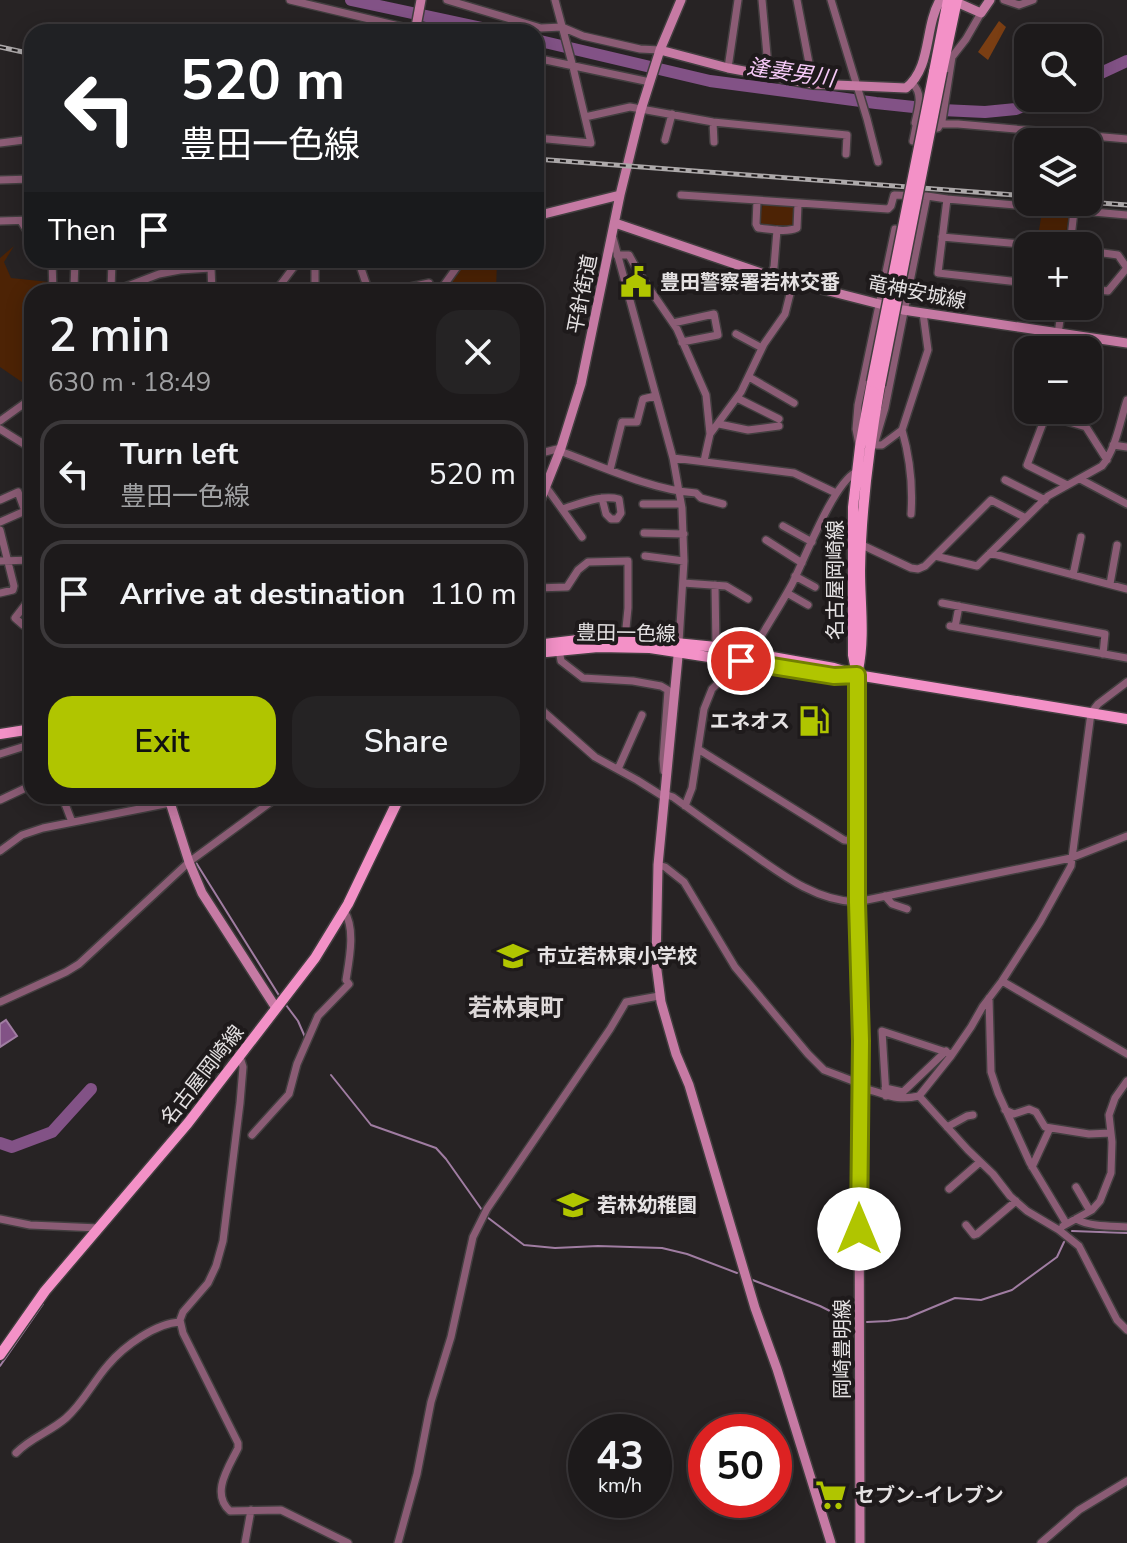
<!DOCTYPE html>
<html lang="en">
<head>
<meta charset="utf-8">
<style>
	:root { --surface:#1d1a1b; --page:#252324; --text:#f1f3f6; --muted:#a0a1a3; --line:#3b383a; --accent:#b0c500 }
	body { margin:0; font-family:"Nunito Sans","Noto Sans JP",sans-serif; background:var(--page); color:var(--text); height:100vh; display:flex; flex-direction:column; font-size:30px; white-space:nowrap }
	* { box-sizing:border-box; margin:0 }
	p { font-size:26px; color:var(--muted) }
	.icon { flex:none; width:44px; height:44px; fill:none; stroke:currentColor; stroke-width:2; stroke-linecap:round; stroke-linejoin:round }
	.map { position:relative; flex:1; overflow:hidden }
	.panel { position:absolute; left:24px; top:284px; width:520px; height:520px; display:flex; flex-direction:column; background:var(--surface); border-radius:24px; box-shadow:0 4px 20px #0003,0 0 0 2px var(--line) }
	.panel>* { flex:none }
	.top-card { position:absolute; left:24px; top:24px; width:520px; height:244px; border-radius:24px; box-shadow:0 4px 20px #0003,0 0 0 2px var(--line); background:#202124; color:#fff; overflow:hidden }
	.fabs { position:absolute; left:1014px; top:24px; display:grid; gap:16px }
	.fabs a { display:grid; place-items:center; width:88px; height:88px; border-radius:16px; background:var(--surface); box-shadow:0 4px 20px #0003,0 0 0 2px var(--line); font-size:40px }
	.speed { position:absolute; left:568px; top:1414px; display:flex; gap:16px; font-size:40px; font-weight:700; text-align:center }
	.speed>* { display:grid; place-content:center; width:104px; height:104px; border-radius:50%; background:var(--surface); box-shadow:0 4px 20px #0003,0 0 0 2px var(--line); line-height:1 }
	.speed small { font-size:20px; font-weight:400 }
	.speed .limit { border:12px solid #d22; background:#fff; color:#111 }
	.pin { position:absolute; display:grid; place-items:center; width:68px; height:68px; color:#fff; margin:-34px; border:4px solid #fff; border-radius:50%; box-shadow:0 2px 8px #0007 }
	.me { position:absolute; width:88px; margin:-44px; rotate:0deg; stroke-linejoin:round; filter:drop-shadow(0 0 6px #0008) }
	.turn { display:flex; align-items:center; gap:28px; height:168px; padding:0 24px; font-size:36px }
	.turn .icon { width:104px; height:104px; stroke-width:2.5 }
	.turn b { display:block; font-size:56px; line-height:68px }
	.then { display:flex; align-items:center; height:76px; padding:0 24px; background:#0003; gap:16px; font-size:30px }
	.round { display:grid; place-items:center; flex:none; width:84px; height:84px; border-radius:24px; background:var(--page) }
	.headline { display:flex; align-items:center; justify-content:space-between; height:136px; padding:0 24px }
	h1 { font-size:48px; font-weight:600; line-height:60px }
	.cta { display:flex; gap:16px; margin-top:auto; padding:16px 24px }
	.cta a { flex:1; height:92px; border-radius:24px; background:var(--accent); color:#111; font-size:32px; font-weight:600; line-height:92px; text-align:center }
	.cta a+a { background:var(--page); color:var(--text) }
	ul { padding:0; list-style:none }
	li { display:flex; align-items:center; gap:24px; height:108px; margin:0 16px 12px; padding:0 8px; border:4px solid var(--line); border-radius:24px }
	li div { flex:1 }
	li b { display:block; font-size:30px }
	li em { font-style:normal }
	.map>svg:first-child { display:block }
	.green { fill:#4d2305 }
	.forest { fill:#7a3e13 }
	.water { fill:#825286; stroke:#a07da2; stroke-width:2 }
	.lines { fill:none; stroke-linecap:round; stroke-linejoin:round }
	.stream { stroke:#a07da2; stroke-width:2 }
	.river { stroke:#825286; stroke-width:12 }
	.street-casing { stroke:#423e3f; stroke-width:10 }
	.secondary-casing { stroke:#423e3f; stroke-width:12 }
	.primary-casing { stroke:#423e3f; stroke-width:13 }
	.street { stroke:#8b5c75; stroke-width:7 }
	.secondary { stroke:#c67aa4; stroke-width:9 }
	.primary { stroke:#f391c7; stroke-width:10 }
	.rail-casing { stroke:#ada9aa; stroke-width:5 }
	.rail { stroke:#1e1a1b; stroke-width:2; stroke-dasharray:6; stroke-linecap:butt }
	.primary-bridge-casing { stroke:#423e3f; stroke-width:13; stroke-linecap:butt }
	.primary-bridge { stroke:#f391c7; stroke-width:10 }
	.route-casing { stroke:#728000; stroke-width:20 }
	.route { stroke:#b0c500; stroke-width:14 }
	.labels { text-anchor:middle; stroke-width:8; stroke-linejoin:round; paint-order:stroke }
	.poi-label { font-size:20px; font-weight:bold; fill:#e5e2e3; stroke:#1e1a1b; text-anchor:start }
	.street-label { font-size:20px; fill:#e5e2e3; stroke:#1e1a1b }
	.water-label { font-size:22px; font-style:italic; fill:#f6caf8; stroke:#1e1a1b }
	.quarter-label { font-size:24px; font-weight:bold; fill:#ddd8d8; stroke:#1e1a1b }
</style>
</head>
<body>
<div class="map">
<svg width="1127" height="1543" viewBox="0 0 1127 1543">
	<rect width="100%" height="100%" fill="#272324"/>
	<path class="green" d="M763 204 793 207 795 209 794 224 791 226 762 224 759 220Z
		M1042 212 1069 215 1064 245 1037 242Z
		M14 246 4 262 11 278 49 282V292H32V389L0 367V258Z
		M467 260H497L496 292H443Z"/>
	<path class="forest" d="M999 21 1006 27 988 60 978 52Z"/>
	<path class="water" d="M6 1020 17 1036 0 1047V1024Z"/>
	<g class="lines">
		<path class="stream" d="M190 853 280 997
			M286 1005 298 1021 305 1037
			M331 1075 371 1125 436 1148 446 1159 482 1210
			M487 1217 524 1245 555 1248 598 1246 662 1248 687 1254 737 1273
			M1072 1231 1127 1233
			M750 1279 820 1306 848 1320
			M867 1322 888 1321 907 1318 955 1298 981 1300 1012 1290 1057 1257 1064 1242
			M0 1366 43 1304"/>
		<path class="river" d="M351 0 501 32
			M536 40 710 81 876 103 942 110 985 112 1016 109 1043 98
			M1088 79 1127 61
			M0 1143 12 1147 52 1132 91 1089"/>
		<defs>
			<path id="street" d="M290 0 424 32
				M447 0 541 28 562 27 583 36 640 49 660 50
				M762 0 769 77
				M797 0 813 84
				M831 0 867 119 878 162
				M1004 0 1019 5 1033 0
				M536 58 650 82
				M728 68 738 0
				M912 83C924 94 918 109 915 123 919 130 931 130 938 128L942 121 952 57 966 39 981 13
				M585 117 630 107 713 122 847 135 846 154
				M713 122 714 142
				M941 124H958L1127 139
				M536 138 591 143 573 67 555 0
				M665 140 672 114
				M913 141 916 126
				M0 143 32 139
				M0 180 32 179
				M681 195 888 209 891 206 894 195 927 196 947 199
				M757 201 756 224 758 228C770 229 786 233 797 228L798 204
				M0 221 32 220
				M21 221 32 239
				M942 237 1042 246
				M613 238 673 458 682 508 684 561 679 642
				M1070 246 1074 211
				M1088 251 1118 255 1127 268 1108 291 1088 289
				M617 255H629L640 275 677 329 706 395 710 434 704 461
				M52 260 53 292
				M75 260 74 287 76 289 125 287 159 274 180 270
				M176 260 180 270 211 268 212 292
				M336 260 359 264
				M358 260 369 292
				M770 276 774 267 777 230
				M1028 283 938 273 947 199 1127 215
				M111 290 112 260
				M275 292 299 260
				M315 292V268L319 260
				M387 292 429 283
				M439 292 462 260
				M673 323 714 314 718 335 682 342
				M736 334 762 348
				M1058 334 1062 306
				M749 377 794 403
				M737 398 779 419
				M0 421 32 398
				M719 424 748 430 779 426
				M0 429 32 449
				M902 430C910 458 913 485 911 514
				M710 434 741 392 764 344 785 314 793 282
				M859 445 856 429 858 405 895 229
				M874 445 885 408 927 196
				M874 445H882L902 430 928 350 923 313
				M1113 445 1127 447
				M536 449 541 453 561 448
				M560 451C600 466 655 491 696 493L701 498 723 504
				M673 458 794 473 836 493
				M610 470 622 422H637L643 399 655 396
				M1080 479 1127 504
				M1005 480 1045 500
				M1067 485 1027 465 1046 415 1086 427 1107 460
				M546 487 582 537
				M0 500 18 492 25 511 0 522
				M643 504H681
				M562 509C579 504 602 494 619 499L621 513 617 519H611L606 514 602 498
				M783 526 812 542
				M0 530 14 586 13 590 0 593
				M644 533 684 534
				M766 540 802 563
				M862 545 911 568 918 569 925 566 991 500 1026 518
				M990 553 1127 589
				M645 556 684 561
				M935 556 977 566 1048 496 1102 466C1116 449 1120 421 1127 400
				M0 561 32 560
				M1073 575 1081 537
				M795 576 815 587
				M683 583 726 586 748 599
				M1110 584 1117 545
				M715 585 716 647
				M536 588 567 587 578 570 588 562 628 561V608L625 638
				M787 593 808 605
				M32 596 15 618 23 625 32 619
				M942 603 1105 634 1103 654
				M950 626 1127 658
				M955 627 959 606
				M559 650 561 661 583 678 633 681 661 686 668 690 663 759 664 771
				M751 654C764 630 779 608 792 584 805 558 833 484 856 472
				M536 705 595 757 637 780 664 797
				M698 749 844 840 857 841
				M0 754 32 744
				M618 769 642 715
				M664 794 673 797C695 813 717 829 740 845 775 869 812 901 857 902L1071 858 1127 836
				M62 796 72 822
				M0 800 32 785
				M685 806 692 788 704 709 712 689 741 661
				M0 851 22 835 43 828 170 803
				M658 865 665 867 684 882 735 967 808 1054 824 1070 861 1084
				M885 896 892 904 907 909
				M1002 981 1127 1054
				M989 998 991 1072 998 1093 1030 1163 1066 1223
				M0 1002 66 972 79 964 189 862 279 796
				M240 1057 243 1067 240 1103 223 1241 216 1266 208 1283 183 1312 180 1320 183 1333 238 1443V1448C229 1467 210 1493 230 1511L281 1510 348 1543
				M861 1088C884 1092 893 1102 919 1096L951 1056 971 1027 983 1006 1002 981 1040 922 1071 866 1091 713 1098 704 1127 682
				M885 1088 903 1092 946 1051
				M886 1096 882 1031 952 1054
				M919 1096 968 1150 993 1174 1010 1196 1027 1211 1059 1230 1079 1246 1117 1320 1127 1330
				M1005 1110 1014 1114 1029 1109 1036 1112 1045 1127 1089 1134 1111 1133
				M947 1127 967 1116 973 1115
				M252 1135 289 1094 297 1064 318 1016 349 984 346 980C349 961 356 928 344 911
				M1032 1167 1050 1128
				M1076 1187 1090 1211
				M949 1189 980 1162
				M0 1219 30 1225 99 1228
				M1076 1219C1091 1227 1110 1226 1127 1227
				M966 1225 974 1235 977 1234 1016 1201
				M1063 1226 1092 1210 1100 1201 1111 1173 1112 1142 1109 1115 1115 1098 1127 1081
				M16 1453C30 1438 50 1432 66 1418 83 1403 93 1382 108 1365 124 1346 156 1323 180 1322
				M245 1543 251 1510
				M398 1543 417 1474 431 1402 451 1337 473 1237 487 1209 610 1029 626 1002 659 996
				M1041 1543 1079 1510 1127 1481"/>
			<path id="secondary" d="M956 2 981 13 990 0
				M415 32 421 0
				M660 50 728 68 813 84 906 88C932 67 924 28 940 0
				M536 216 620 195
				M615 223 770 276 903 310 1127 343
				M536 511 561 448 581 384 620 195 641 110 660 50 681 0
				M679 646 658 865 656 963 661 1002 676 1054 689 1085 755 1308 777 1369 831 1543
				M857 675V902L861 1041 859 1162 860 1543
				M168 796 189 862 202 893 276 1008"/>
			<path id="primary" d="M942 71 957 0
				M934 72 948 0
				M536 645 603 637 625 638 716 647 834 668 857 675 1127 719
				M536 653 598 647 650 648 834 676H847
				M858 670C865 637 860 603 860 571 861 508 869 447 880 385
				M857 675 853 655V507L860 447 872 382
				M0 734 32 729
				M0 1355 45 1291 188 1123 315 958 348 904 400 796"/>
		</defs>
		<use href="#street" class="street-casing"/>
		<use href="#secondary" class="secondary-casing"/>
		<use href="#primary" class="primary-casing"/>
		<use href="#street" class="street"/>
		<use href="#secondary" class="secondary"/>
		<use href="#primary" class="primary"/>
		<defs>
			<path id="rail" d="M0 47 32 54
				M536 159 1028 196
				M1088 202 1127 205"/>
		</defs>
		<use href="#rail" class="rail-casing"/>
		<use href="#rail" class="rail"/>
		<defs>
			<path id="primary-bridge" d="M872 382 934 72
				M880 385 942 71"/>
		</defs>
		<use href="#primary-bridge" class="primary-bridge-casing"/>
		<use href="#primary-bridge" class="primary-bridge"/>
	</g>
	<g class="lines">
		<defs>
			<path id="route" d="M741 661 834 676 857 675V902L861 1041 859 1229"/>
		</defs>
		<use href="#route" class="route-casing"/>
		<use href="#route" class="route"/>
	</g>
	<defs>
		<symbol id="civic-bare" viewBox="-9 -9 18 18"><path d="M-.6-6.5H3V-4.5H.6V-3L4-1V1h2V6H-6V1h2V-1L-.6-3ZM-1.2 2.5V6h2.4V2.5Z" fill="#b0c500" stroke="#1e1a1b" stroke-width="2.5" paint-order="stroke"/></symbol>
		<symbol id="fuel-bare" viewBox="-9 -9 18 18"><path d="M-5.5-6h7V0h2V4h1.3V-2.5L3-4.5l.8-.8L6-3V5H2.5V1h-1V6h-7ZM-4.2-4.7v3.2H.2V-4.7Z" fill="#b0c500" stroke="#1e1a1b" stroke-width="2.5" paint-order="stroke"/></symbol>
		<symbol id="school-bare" viewBox="-9 -9 18 18"><path d="M0-5L7-2L0 1L-7-2ZM-4 1L0 2.5L4 1V4Q0 6-4 4Z" fill="#b0c500" stroke="#1e1a1b" stroke-width="2.5" paint-order="stroke"/></symbol>
		<symbol id="supermarket-bare" viewBox="-9 -9 18 18"><path d="M-6-5.5h2.5l.6 2H6L4.5 2H-2.5L-4.4-4H-6ZM-1.5 3.2a1.3 1.3 0 1 0 .1 0ZM3 3.2a1.3 1.3 0 1 0 .1 0Z" fill="#b0c500" stroke="#1e1a1b" stroke-width="2.5" paint-order="stroke"/></symbol>
	</defs>
	<g fill-rule="evenodd">
		<use href="#civic-bare" x="614" y="260" width="44" height="44"/>
		<use href="#fuel-bare" x="792" y="699" width="44" height="44"/>
		<use href="#school-bare" x="491" y="934" width="44" height="44"/>
		<use href="#school-bare" x="551" y="1183" width="44" height="44"/>
		<use href="#supermarket-bare" x="809" y="1473" width="44" height="44"/>
	</g>
	<g class="labels">
		<g class="poi-label">
			<text x="660" y="289">豊田警察署若林交番</text>
			<text x="790" y="728" text-anchor="end">エネオス</text>
			<text x="537" y="963">市立若林東小学校</text>
			<text x="597" y="1212">若林幼稚園</text>
			<text x="855" y="1502">セブン-イレブン</text>
		</g>
		<g class="street-label">
			<text transform="translate(917 292) rotate(11)" y="7">竜神安城線</text>
			<text transform="translate(582 294) rotate(-79)" y="7">平針街道</text>
			<text transform="translate(835 580) rotate(-90)" y="7">名古屋岡崎線</text>
			<text transform="translate(626 633) rotate(1)" y="7">豊田一色線</text>
			<text transform="translate(202 1075) rotate(-52)" y="7">名古屋岡崎線</text>
			<text transform="translate(842 1349) rotate(-90)" y="7">岡崎豊明線</text>
		</g>
		<g class="water-label">
			<text transform="translate(791 72) rotate(8)" y="8">逢妻男川</text>
		</g>
		<g class="quarter-label">
			<text x="516" y="1016">若林東町</text>
		</g>
	</g>
</svg>
<div class="fabs">
<a><svg class="icon" aria-label="search" viewBox="0 0 24 24"><circle cx="10" cy="10" r="6"/><path d="M15 15l6 6"/></svg></a>
<a><svg class="icon" aria-label="layers" viewBox="0 0 24 24"><path d="M12 4l9 5-9 5-9-5zM3 14l9 5 9-5"/></svg></a>
<a>+</a>
<a>−</a>
</div>
<div class="speed"><div>43<small>km/h</small></div><div class="limit">50</div></div>
<div class="pin" style="left:741px;top:661px;background:#d93025"><svg class="icon" aria-label="arrive" viewBox="0 0 24 24"><path d="M6 21V4h12l-3 4 3 4H6"/></svg></div>
<svg class="me" style="left:859px;top:1229px" viewBox="-20 -20 40 40"><circle r="19" fill="#fff"/><path d="M0-13L10 11 0 6-10 11z" fill="#b0c500"/></svg>
<div class="top-card">
<div class="turn"><svg class="icon" aria-label="left" viewBox="0 0 24 24"><path d="M17 20v-9H6M10 6l-5 5 5 5"/></svg><div><b>520 m</b>豊田一色線</div></div>
<div class="then">Then<svg class="icon" aria-label="arrive" viewBox="0 0 24 24"><path d="M6 21V4h12l-3 4 3 4H6"/></svg></div>
</div>
<section class="panel">
<div class="headline"><div><h1>2 min</h1><p>630 m · 18:49</p></div><a class="round"><svg class="icon" aria-label="close" viewBox="0 0 24 24"><path d="M6 6l12 12M18 6L6 18"/></svg></a></div>
<ul>
<li><svg class="icon" aria-label="left" viewBox="0 0 24 24"><path d="M17 20v-9H6M10 6l-5 5 5 5"/></svg><div><b>Turn left</b><p>豊田一色線</p></div><em>520 m</em></li>
<li><svg class="icon" aria-label="arrive" viewBox="0 0 24 24"><path d="M6 21V4h12l-3 4 3 4H6"/></svg><div><b>Arrive at destination</b></div><em>110 m</em></li>
</ul>
<div class="cta"><a>Exit</a><a>Share</a></div>
</section>
</div>
</body>
</html>
